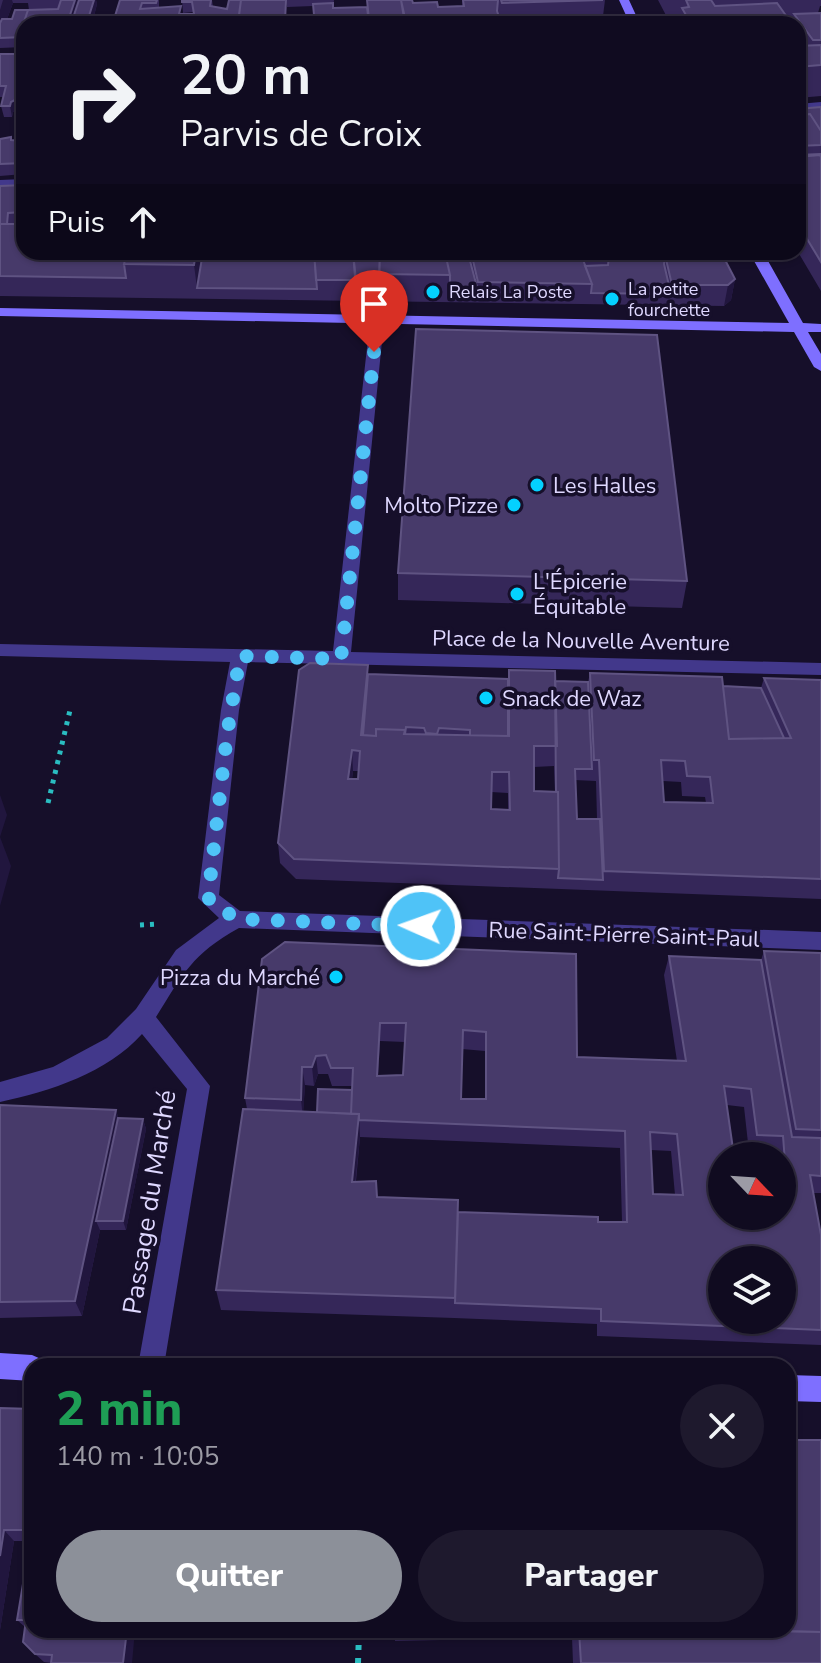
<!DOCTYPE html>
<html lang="fr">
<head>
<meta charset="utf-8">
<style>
	:root { --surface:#100b20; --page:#1e192d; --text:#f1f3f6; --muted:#9c9ba5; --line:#302b3e; --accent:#8c9099 }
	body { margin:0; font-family:"Nunito Sans",sans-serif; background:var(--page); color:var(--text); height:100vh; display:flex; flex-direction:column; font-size:30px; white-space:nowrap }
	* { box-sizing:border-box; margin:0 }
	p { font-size:26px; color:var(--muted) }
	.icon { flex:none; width:44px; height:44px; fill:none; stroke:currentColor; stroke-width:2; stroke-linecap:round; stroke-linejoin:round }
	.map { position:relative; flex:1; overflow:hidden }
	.drawer { position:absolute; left:24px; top:1358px; width:772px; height:280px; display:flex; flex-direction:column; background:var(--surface); border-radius:24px; box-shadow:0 2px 6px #0004,0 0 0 2px var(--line) }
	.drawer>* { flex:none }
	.banner { position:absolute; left:16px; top:16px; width:790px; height:244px; border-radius:24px; box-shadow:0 2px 6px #0004,0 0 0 2px var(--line); background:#100b20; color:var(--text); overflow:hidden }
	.needle { width:52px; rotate:115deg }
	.controls { position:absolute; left:708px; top:1142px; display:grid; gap:16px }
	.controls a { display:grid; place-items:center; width:88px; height:88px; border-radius:50%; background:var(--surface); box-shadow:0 2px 6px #0004,0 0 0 2px var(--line); font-size:40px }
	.pin { position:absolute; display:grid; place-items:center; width:68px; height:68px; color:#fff; margin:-82px -34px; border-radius:50% 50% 50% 0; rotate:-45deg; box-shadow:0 0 8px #0007 }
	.pin .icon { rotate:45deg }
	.me { position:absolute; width:88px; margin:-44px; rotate:272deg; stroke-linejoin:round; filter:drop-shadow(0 0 6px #0008) }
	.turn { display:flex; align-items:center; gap:28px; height:168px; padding:0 32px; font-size:36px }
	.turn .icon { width:104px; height:104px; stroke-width:2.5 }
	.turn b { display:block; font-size:56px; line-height:68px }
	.then { display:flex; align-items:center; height:76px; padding:0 32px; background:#0003; gap:16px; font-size:30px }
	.round { display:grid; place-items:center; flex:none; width:84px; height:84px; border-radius:42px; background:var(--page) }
	.headline { display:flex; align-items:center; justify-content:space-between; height:136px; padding:0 32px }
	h1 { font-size:48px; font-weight:800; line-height:60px; color:#1e9e55 }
	.action { display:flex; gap:16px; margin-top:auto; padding:16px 32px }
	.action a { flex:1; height:92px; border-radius:48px; background:var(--accent); color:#fff; font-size:32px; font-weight:800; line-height:92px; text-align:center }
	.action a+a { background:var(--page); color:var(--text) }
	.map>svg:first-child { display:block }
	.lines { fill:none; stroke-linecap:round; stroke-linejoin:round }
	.path-far1 { stroke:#2abdc1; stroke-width:5; stroke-dasharray:4 6; stroke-linecap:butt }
	.path { stroke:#2abdc1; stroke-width:6; stroke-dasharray:5 8; stroke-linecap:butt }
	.street { fill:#42388b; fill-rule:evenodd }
	.secondary { fill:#7e6fff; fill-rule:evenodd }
	.wall { fill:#352759; fill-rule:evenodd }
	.shaded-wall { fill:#21163e }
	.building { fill:#473a6a; stroke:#5f5382; stroke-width:2; fill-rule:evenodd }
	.route { stroke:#4fc3f7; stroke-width:14; stroke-dasharray:0 25.2 }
	.poi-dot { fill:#04d1ff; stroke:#160f2a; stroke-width:3 }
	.labels { text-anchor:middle; stroke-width:7; stroke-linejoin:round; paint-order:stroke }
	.far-poi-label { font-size:18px; fill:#dfd8ff; stroke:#160f2a; text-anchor:start }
	.poi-label { font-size:22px; fill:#dfd8ff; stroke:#160f2a; text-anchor:start }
	.street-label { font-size:22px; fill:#dfd8ff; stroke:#160f2a }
	.near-street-label { font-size:26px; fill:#dfd8ff; stroke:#160f2a }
</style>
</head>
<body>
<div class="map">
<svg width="821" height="1663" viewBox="0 0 821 1663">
	<rect width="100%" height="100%" fill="#160f2a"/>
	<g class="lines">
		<path class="path-far1" d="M48 803 71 706
			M140 925 159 924"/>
		<path class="path" d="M358 1663 359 1633"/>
		<path class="street" d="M821 102V110L798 112V104Z
			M24 179V187L0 188V180Z
			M377 317 384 321 351 652 821 663V675L248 662 239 710 219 895 240 911 821 932V950L239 928C192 954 183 974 156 1017L210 1086 164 1366H138L187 1089 142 1034C107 1073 51 1091 0 1102V1082L53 1067 107 1038 136 1009 176 950 219 918 198 898 221 710 230 662 0 656V644L333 651 370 321Z"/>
		<path class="secondary" d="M619 0H629L640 24H630Z
			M749 252H763L803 323 821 324V332H808L821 354V371L814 367 794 332 0 316V308L789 323Z
			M0 1353 32 1355 41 1359 44 1366H32V1381L0 1379Z
			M788 1375 821 1376V1402L788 1401Z"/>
	</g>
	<path class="wall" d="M0 0H96L97 4 94 16H115L120 0H159V8L182 14H194L193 12 183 13 182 0H212L213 7 287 18 314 15 313 6 287 7 286 0H334L333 8 367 7V0L413 3 438 7 462 6V0H605L602 24H24V47L0 48ZM13 3H28L29 10 12 19H7Z
		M658 0H821V6H820L818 13H821V96L798 98V46H800L798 44V24L670 23Z
		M0 54H24V90L19 110 13 112 12 117H4L1 106 4 97H0Z
		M821 107V291L798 252V109Z
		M0 139 24 141V174L0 176Z
		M24 185V223L11 224 24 252H714L735 279 731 300 724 306 0 296V186Z
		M398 573 687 581 682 608 398 600Z
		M509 670 555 681 588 682 590 673 723 686 761 688 764 678 821 680V899L296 879 280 863 278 843 368 674 508 679ZM554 766 555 792 534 791V767ZM353 771H358V779H352ZM575 780 596 781 597 819H577ZM663 781 681 782 682 796 705 797 706 803 664 802ZM491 792 508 793V810L491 809Z
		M764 951 821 953V1193H813L821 1235V1345L597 1336V1324L454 1318 221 1310 216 1290 247 1109 245 1098 262 959 577 1057 677 1061 664 975 669 956 761 960ZM380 1041 405 1042 403 1075 378 1076ZM462 1049 485 1051V1099H461ZM318 1074H328L332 1086H352V1090L317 1112H303L305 1085 314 1086ZM727 1105 744 1107 749 1152 776 1154V1156H782V1216H722ZM360 1137 620 1148 622 1222H598L458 1212 377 1197 356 1181ZM651 1150 671 1151 675 1195 653 1194Z
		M0 1105 116 1110 118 1118 143 1119 146 1129 126 1230H100L82 1316 0 1318Z
		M0 1408 135 1630 51 1663 44 1662 35 1654 25 1627 17 1620 30 1541H14L0 1630Z
		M297 1630H788L821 1663H573L572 1637 395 1641V1634H298Z"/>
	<path class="shaded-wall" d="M3 0H12L13 3 0 38V10Z
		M75 0H82L76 24H67Z
		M94 0H96L97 4 92 24 89 16Z
		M21 79 23 90 19 110 13 112 12 117 10 106 11 102Z
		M196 252H206L197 288 194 265Z
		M735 279 731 300 724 306 728 285Z
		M352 750 353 771 349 799 348 779Z
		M0 795 7 815 0 837 11 866 0 906Z
		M380 1023V1041L377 1094V1076Z
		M316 1056 318 1074 314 1086 312 1067Z
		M302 1067 305 1085 303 1118 301 1100Z
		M116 1110 122 1128 96 1221 100 1230 82 1316 75 1301Z
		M359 1114 360 1137 353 1204 352 1182Z
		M143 1119 146 1129 126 1230 123 1221Z
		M4 1530 14 1541 0 1630V1556Z
		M127 1630H135L132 1663H123Z"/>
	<path class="building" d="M61 0H75L67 24H24V28H22L28 10 58 9Z
		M79 0H94L89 16H115L120 0H157L156 3H142L140 9 181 6 179 14H194L192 2H182V0H211L210 6 227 9 229 0H241L238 24H71Z
		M241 0H286L285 21 238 22Z
		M367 0H401L405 18 369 19Z
		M401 0H412L413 3 437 2 438 7 464 6 463 0H498L497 11 501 23 405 24Z
		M501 0H603L502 3Z
		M686 0H711L715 6 777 3 792 24H691L682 8 689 7Z
		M333 3V8L367 7 369 24H286V18L314 15 313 4Z
		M15 10H28L22 28 24 37 0 38V23L2 19H12Z
		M821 13V40H813L794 14Z
		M821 45V65L798 67V46Z
		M0 54H24V79H21L17 99 11 102 10 106H1L6 86H0Z
		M821 107V131L810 114 798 115V109Z
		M810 114 821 131V145L798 146V115Z
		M11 137V140L24 141 23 149H24V163L0 164V139Z
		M821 154V157L820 155 798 157V155Z
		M820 155 821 157V262L798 224V157Z
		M24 185V215L23 212 8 213 7 224H0V186Z
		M0 224H24V252H127L124 264 126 278 0 276Z
		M127 252H196L194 265 124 264Z
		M203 252H314L317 289 197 288Z
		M314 252H353L356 280H316Z
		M353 252H380L379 290H356Z
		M380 252H445L450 275 379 274Z
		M471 252H606L609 256 582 257 592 284 478 282Z
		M652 252H714L715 254 665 255 664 264 671 294 591 293 592 284 585 266 608 265 609 256 608 254Z
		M722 254 735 279 728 285H672L665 255Z
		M446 257H469L478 291H450V275Z
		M416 329 657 335 687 581 398 573Z
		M310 663 368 665 361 735 376 736V729L405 730 404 734 509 736V670L555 671 557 746H534V791L558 792 559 869 294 859 278 843 299 670ZM352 750 360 751 358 779H348ZM492 772H509L510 810 491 809Z
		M590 673 722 677 729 739 791 738 764 678 821 680V879L604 871 599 760H594ZM661 760 685 761 687 776 710 777 713 803 664 802Z
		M368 674 508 679V736H470V730L439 728 437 734 426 733 424 728 406 727 405 734V730L376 729V736L363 735Z
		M555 681 588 682 592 769H575L577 819H600L603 880 558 878 559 869 558 792H556Z
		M723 686 761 688 784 738 729 739Z
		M285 942 576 954 577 1057 686 1061 669 956 761 960 792 1137 821 1138V1176L810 1175 821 1235V1330L601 1321V1309L455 1303 458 1212 598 1217V1222H627L625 1131 359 1120V1114H351L353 1068H331L326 1055 316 1056 312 1067H302L301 1100 245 1098 262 959ZM380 1023H406L403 1075 377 1076ZM463 1030 486 1032V1099H461ZM724 1086 751 1089 757 1135 783 1136 786 1175H782V1216H722V1156H734ZM650 1132 677 1134 683 1195 653 1194ZM722 1260H782V1320H722Z
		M764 951 821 953V1130L796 1129Z
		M318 1089 352 1090 351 1114 317 1112Z
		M0 1105 116 1110 75 1301 0 1302Z
		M243 1109 359 1114 352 1182 376 1181 377 1197 458 1200 455 1298 216 1290Z
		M118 1118 143 1119 123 1221H96Z
		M0 1408 32 1409V1630H127L123 1663H51L52 1655 35 1654 23 1642 26 1620H17L32 1530H4L0 1556Z
		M788 1440H821V1632L758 1631 788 1630Z
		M579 1630H758L821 1632V1663H581Z"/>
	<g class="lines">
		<path class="route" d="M374 352 341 659 240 656 227 735 208 898 236 919 421 926"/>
	</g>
	<g class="poi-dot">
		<circle cx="433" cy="292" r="8"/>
		<circle cx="612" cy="299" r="8"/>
		<circle cx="537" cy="485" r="8"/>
		<circle cx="514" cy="505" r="8"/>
		<circle cx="517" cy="594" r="8"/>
		<circle cx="486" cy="698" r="8"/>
		<circle cx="336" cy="977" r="8"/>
	</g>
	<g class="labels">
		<g class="far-poi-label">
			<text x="628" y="295">La petite<tspan x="628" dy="21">fourchette</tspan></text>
			<text x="449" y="298">Relais La Poste</text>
		</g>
		<g class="poi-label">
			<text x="553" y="493">Les Halles</text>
			<text x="498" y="513" text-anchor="end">Molto Pizze</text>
			<text x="533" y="589">L'Épicerie<tspan x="533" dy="25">Équitable</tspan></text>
			<text x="502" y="706">Snack de Waz</text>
			<text x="320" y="985" text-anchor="end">Pizza du Marché</text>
		</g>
		<g class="street-label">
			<text transform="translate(581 640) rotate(1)" y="8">Place de la Nouvelle Aventure</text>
			<text transform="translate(624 934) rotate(2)" y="8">Rue Saint-Pierre Saint-Paul</text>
		</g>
		<g class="near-street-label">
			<text transform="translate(149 1202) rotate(-81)" y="9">Passage du Marché</text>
		</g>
	</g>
</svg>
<div class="controls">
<a><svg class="needle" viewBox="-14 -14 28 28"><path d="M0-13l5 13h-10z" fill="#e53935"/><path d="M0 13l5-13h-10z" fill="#9c9ba5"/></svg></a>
<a><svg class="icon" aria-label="layers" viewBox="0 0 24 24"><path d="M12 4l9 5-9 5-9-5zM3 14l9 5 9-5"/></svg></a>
</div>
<div class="pin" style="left:374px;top:352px;background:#d93025"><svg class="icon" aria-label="arrive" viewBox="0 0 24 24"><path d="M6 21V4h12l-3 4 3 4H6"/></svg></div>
<svg class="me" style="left:421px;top:926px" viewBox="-20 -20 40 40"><circle r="17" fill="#4fc3f7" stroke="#fff" stroke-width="3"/><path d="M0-11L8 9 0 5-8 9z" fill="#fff"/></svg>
<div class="banner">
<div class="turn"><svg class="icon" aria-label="right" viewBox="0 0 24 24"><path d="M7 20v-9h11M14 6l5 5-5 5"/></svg><div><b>20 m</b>Parvis de Croix</div></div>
<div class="then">Puis<svg class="icon" aria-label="ahead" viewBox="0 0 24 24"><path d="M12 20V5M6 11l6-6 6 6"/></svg></div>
</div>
<section class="drawer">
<div class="headline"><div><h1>2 min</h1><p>140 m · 10:05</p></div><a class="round"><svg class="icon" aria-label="close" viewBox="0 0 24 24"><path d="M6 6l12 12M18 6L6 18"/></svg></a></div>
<div class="action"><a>Quitter</a><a>Partager</a></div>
</section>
</div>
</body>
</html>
